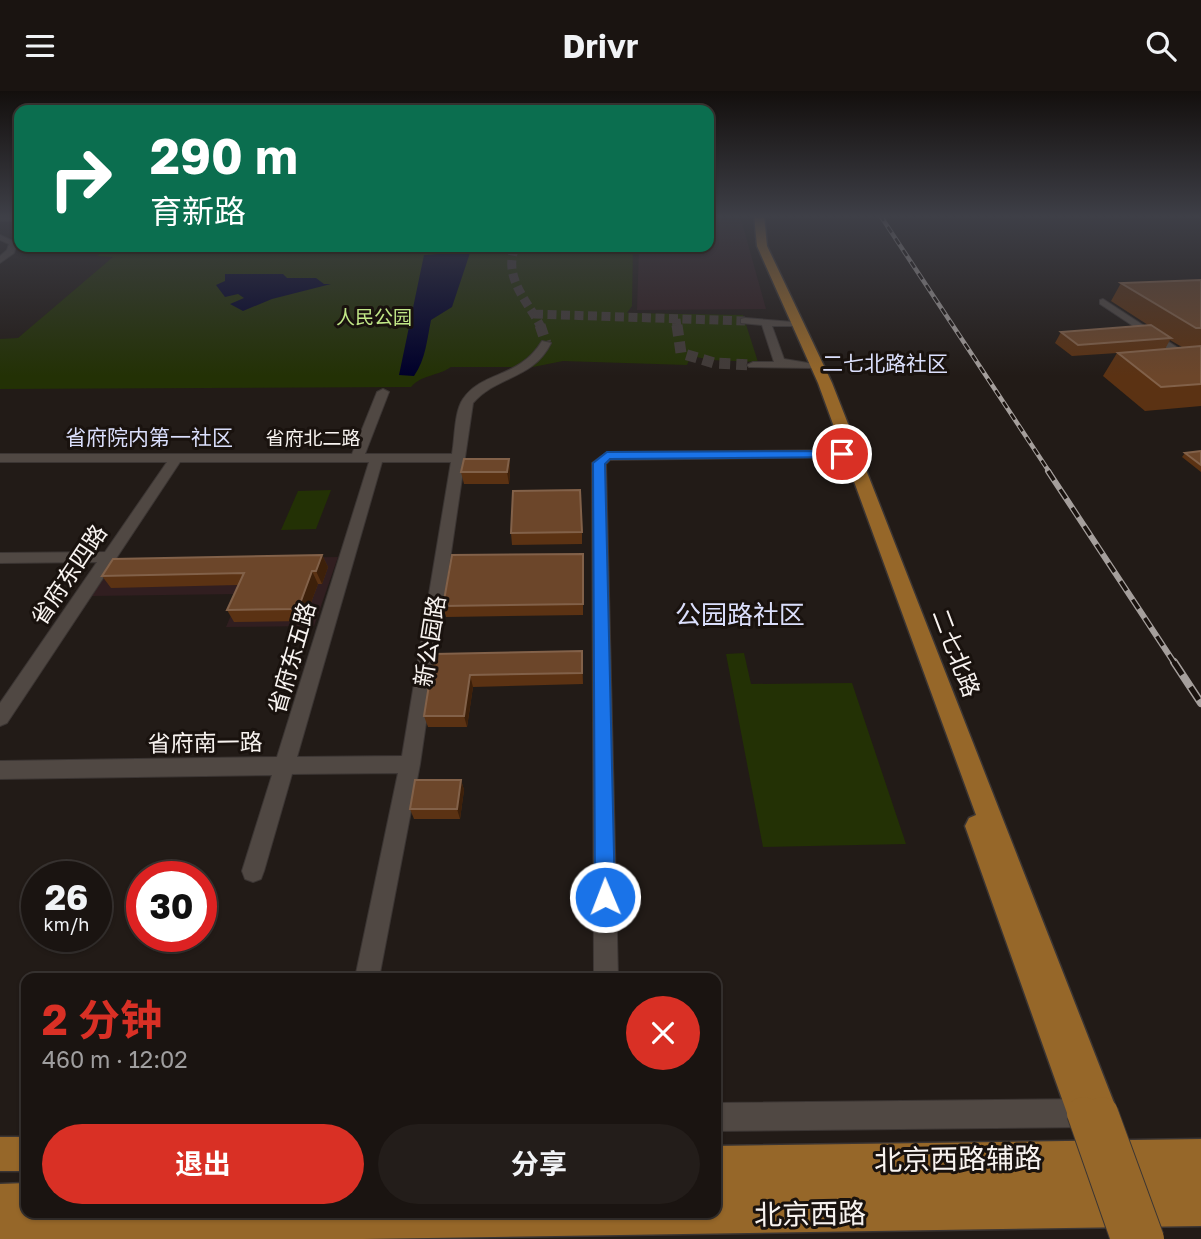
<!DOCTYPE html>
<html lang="zh">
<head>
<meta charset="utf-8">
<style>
	:root { --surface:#1a1411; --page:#231d1a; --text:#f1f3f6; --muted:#9f9e9f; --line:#383331; --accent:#d93025 }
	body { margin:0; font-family:"Golos Text","Noto Sans SC",sans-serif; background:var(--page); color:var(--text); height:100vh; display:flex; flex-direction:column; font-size:26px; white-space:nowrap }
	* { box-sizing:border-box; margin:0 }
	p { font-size:23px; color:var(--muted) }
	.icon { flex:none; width:38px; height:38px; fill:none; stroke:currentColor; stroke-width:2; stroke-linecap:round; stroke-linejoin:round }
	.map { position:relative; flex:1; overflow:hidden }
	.drawer { position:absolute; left:21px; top:882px; width:700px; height:245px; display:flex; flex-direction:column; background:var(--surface); border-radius:14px; box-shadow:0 2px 5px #0004,0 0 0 2px var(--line) }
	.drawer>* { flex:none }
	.guide { position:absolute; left:14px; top:14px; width:700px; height:147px; border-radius:14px; box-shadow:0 2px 5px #0004,0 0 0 2px var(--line); background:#0b6e4f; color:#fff; overflow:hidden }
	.speed { position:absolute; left:21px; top:770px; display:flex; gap:14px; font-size:35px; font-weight:700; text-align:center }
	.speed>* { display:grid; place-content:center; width:91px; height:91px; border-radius:50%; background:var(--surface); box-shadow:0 2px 5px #0004,0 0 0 2px var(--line); line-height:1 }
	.speed small { font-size:18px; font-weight:400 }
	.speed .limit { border:10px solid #d22; background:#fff; color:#111 }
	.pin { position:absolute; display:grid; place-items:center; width:60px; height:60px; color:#fff; margin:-30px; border:4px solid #fff; border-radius:50%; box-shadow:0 2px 7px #0007 }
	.me { position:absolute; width:77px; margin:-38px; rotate:359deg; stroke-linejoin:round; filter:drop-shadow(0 0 5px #0008) }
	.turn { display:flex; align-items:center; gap:24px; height:147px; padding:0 21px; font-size:32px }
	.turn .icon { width:91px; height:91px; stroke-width:2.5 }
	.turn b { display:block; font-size:49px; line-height:60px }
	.round { display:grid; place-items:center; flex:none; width:74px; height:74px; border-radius:37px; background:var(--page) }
	.overview { display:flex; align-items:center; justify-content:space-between; height:119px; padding:0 21px }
	h1 { font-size:42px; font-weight:700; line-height:52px; color:var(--accent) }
	.button { display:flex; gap:14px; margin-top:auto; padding:14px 21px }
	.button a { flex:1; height:80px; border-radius:42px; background:var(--accent); color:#fff; font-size:28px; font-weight:700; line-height:80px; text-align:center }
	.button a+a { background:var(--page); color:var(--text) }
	header { display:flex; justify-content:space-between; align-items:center; height:91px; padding:0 21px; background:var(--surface); font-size:32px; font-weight:700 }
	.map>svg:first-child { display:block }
	.commercial { fill:#311e20 }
	.green { fill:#233105 }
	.water { fill:#00002a }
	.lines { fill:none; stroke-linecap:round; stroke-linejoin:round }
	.minor-tunnel-far1 { stroke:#423b38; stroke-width:9; stroke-dasharray:9 4.5; stroke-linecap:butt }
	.minor-tunnel { stroke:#423b38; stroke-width:11; stroke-dasharray:11 6; stroke-linecap:butt }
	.minor-casing { stroke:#3b3533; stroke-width:2 }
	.major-casing { stroke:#3b3533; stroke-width:3 }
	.minor { fill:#504843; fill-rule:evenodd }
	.major { fill:#966729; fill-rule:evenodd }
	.rail-far2-casing { stroke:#a59f9c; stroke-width:4.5 }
	.rail-far1-casing { stroke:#a59f9c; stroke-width:6 }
	.rail-casing { stroke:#a59f9c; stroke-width:8 }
	.rail-far2 { stroke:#19120e; stroke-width:2.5; stroke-dasharray:7; stroke-linecap:butt }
	.rail-far1 { stroke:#19120e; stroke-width:3.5; stroke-dasharray:11; stroke-linecap:butt }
	.rail { stroke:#19120e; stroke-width:5; stroke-dasharray:15; stroke-linecap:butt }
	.major-bridge-casing { stroke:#3b3533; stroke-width:34; stroke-linecap:butt }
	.major-bridge { stroke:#966729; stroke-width:32 }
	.wall { fill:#5b3213; fill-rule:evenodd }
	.shaded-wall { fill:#3d200a }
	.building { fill:#6c462a; stroke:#826149; stroke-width:2 }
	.route { fill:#1a73e8; stroke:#114b97; stroke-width:2 }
	.labels { text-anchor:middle; stroke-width:6; stroke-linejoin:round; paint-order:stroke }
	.far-park-label { font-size:19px; fill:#c1e787; stroke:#19120e }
	.far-street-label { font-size:19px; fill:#f8f3f0; stroke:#19120e }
	.far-quarter-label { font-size:21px; fill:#dbdffc; stroke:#19120e }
	.street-label { font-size:23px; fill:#f8f3f0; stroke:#19120e }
	.quarter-label { font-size:26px; fill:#dbdffc; stroke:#19120e }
	.near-street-label { font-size:28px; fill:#f8f3f0; stroke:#19120e }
</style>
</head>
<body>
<header><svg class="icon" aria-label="menu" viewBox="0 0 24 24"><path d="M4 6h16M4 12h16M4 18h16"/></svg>Drivr<svg class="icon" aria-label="search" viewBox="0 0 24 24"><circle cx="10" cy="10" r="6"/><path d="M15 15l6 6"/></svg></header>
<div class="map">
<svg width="1201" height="1148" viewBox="0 0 1201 1148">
	<rect width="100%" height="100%" fill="#221b17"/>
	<path class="commercial" d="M709 124H740L766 218 637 219 639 156H709Z
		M338 466 314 535 226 536 240 503 92 505 116 469Z"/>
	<path class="green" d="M633 156 632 215 627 222 743 224 758 271 711 269 691 265 687 274 563 270 533 276H451C438 285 421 284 411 296L0 298V248L18 247 113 166 97 165 108 157Z
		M331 399 316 438 281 439 298 400Z
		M744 562 751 593 852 592 906 753 763 756 726 563Z"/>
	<path class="water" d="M439 156H472L452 216 431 229C427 248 426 268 414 285L399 284 424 164 438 163Z
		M225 183H283L287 187H316L324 193H331L272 208 243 220 230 213 244 207 238 203 225 206 216 194 225 190Z"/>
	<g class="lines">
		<path class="minor-tunnel-far1" d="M515 156C503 187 527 209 541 236
			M534 223 745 230
			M676 228 677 236"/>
		<path class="minor-tunnel" d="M540 234 546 252
			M677 234 681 262 714 272 753 274"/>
		<defs>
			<path id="minor" d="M0 126H19V130H0Z
				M0 144 17 152 14 162 0 172V165L7 159 9 153 0 149Z
				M1103 208 1201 272V280L1100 213V209Z
				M745 227 793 231V235H772L784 268 814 273V277L749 276 747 274 753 271H774L762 234 741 232V228Z
				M542 250 551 252C533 289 497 284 473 312L420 673 379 887H355L398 682 292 683 264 780 261 788 253 791 245 788 242 780 272 684 0 688V670L277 666 369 371H180L7 632 0 635V612L97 471 0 472V462L105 461 167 371H0V363H352L377 301 383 298 389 301 365 363H452C455 348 454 321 463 308 483 279 519 288 542 250ZM382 371H451L402 665 297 666Z
				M842 359 848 363 847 366 610 369 606 373 618 887H594L592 372 607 361Z
				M1091 1008 1101 1012 1105 1022 1101 1032 1091 1036 716 1040V1012Z"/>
			<path id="major" d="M754 124H764L767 155 832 292 1118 1022 1114 1034 1102 1038 1092 1034 1083 1038 1071 1034 1067 1022 965 735 969 727 976 724 818 292 757 155Z
				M0 1046H26V1080H0Z
				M1201 1048V1135L363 1148H0V1093L26 1092V1122H716V1055Z"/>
		</defs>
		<use href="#minor" class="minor-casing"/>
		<use href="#major" class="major-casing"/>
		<use href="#minor" class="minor"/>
		<use href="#major" class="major"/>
		<defs>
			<path id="rail-far2" d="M880 124 1050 382"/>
			<path id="rail-far1" d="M1048 380 1175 573"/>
			<path id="rail" d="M1174 571 1201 612"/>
		</defs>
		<use href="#rail-far2" class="rail-far2-casing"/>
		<use href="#rail-far1" class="rail-far1-casing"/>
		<use href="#rail" class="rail-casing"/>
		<use href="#rail-far2" class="rail-far2"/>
		<use href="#rail-far1" class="rail-far1"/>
		<use href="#rail" class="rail"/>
		<defs>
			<path id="major-bridge" d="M1083 1022 1127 1148
				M1102 1022 1148 1148"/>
		</defs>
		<use href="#major-bridge" class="major-bridge-casing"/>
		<use href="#major-bridge" class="major-bridge"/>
	</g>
	<path class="wall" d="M1201 189V315L1145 320 1103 285 1117 262 1072 265 1055 252 1061 241 1148 234 1111 210 1121 192ZM1170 249 1182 256 1165 258Z
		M1201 360V381L1182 366 1185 362Z
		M509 368 510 380 509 393H464L461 381Z
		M582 441V453L512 454 511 442Z
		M583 463V524L446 526 443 515Z
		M322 464 328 476 322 493H318L304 530 234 531 227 519 238 494 111 497 102 485Z
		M582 560 583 593 473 596 467 636H428L424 625 434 563Z
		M461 689 464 699 460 728H414L410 718Z"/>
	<path class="shaded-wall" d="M509 368 510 380 509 393 507 381Z
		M322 464 328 476 322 493 316 480Z
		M312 480 318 493 304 530 298 518Z
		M470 584 473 596 467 636 464 625Z
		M461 689 464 699 460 728 457 718Z"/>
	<path class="building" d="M1201 189V237H1196L1121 192Z
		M1151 234 1171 247 1078 254 1061 241Z
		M1201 255V293L1161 296 1118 262Z
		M1201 360V374L1185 362Z
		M464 368H509L507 381H461Z
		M580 399 582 441 511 442 513 400Z
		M583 463V513L443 515 452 464Z
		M322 464 316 480H312L298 518 227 519 244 482 102 485 113 468Z
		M582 560V582L470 584 464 625H424L434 563Z
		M415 689H461L457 718H410Z"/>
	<linearGradient id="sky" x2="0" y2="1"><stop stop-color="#130f0d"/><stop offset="0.44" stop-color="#3e3f47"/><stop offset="1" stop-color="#3e3f47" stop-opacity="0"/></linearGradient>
	<rect width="1201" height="285" fill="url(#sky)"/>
	<path class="route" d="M842 360 846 361V366L610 368 605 373 615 806 612 813 605 816 598 813 595 806 593 372 607 361Z"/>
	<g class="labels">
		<g class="far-park-label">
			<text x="374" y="233">人民公园</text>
		</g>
		<g class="far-street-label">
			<text x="313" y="354">省府北二路</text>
		</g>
		<g class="far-quarter-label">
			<text x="885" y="280">二七北路社区</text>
			<text x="149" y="354">省府院内第一社区</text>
		</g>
		<g class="street-label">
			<text transform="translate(69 484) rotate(-56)" y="8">省府东四路</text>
			<text transform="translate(430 550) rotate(-81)" y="8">新公园路</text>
			<text transform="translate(956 562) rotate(69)" y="8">二七北路</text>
			<text transform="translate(292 567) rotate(-74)" y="8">省府东五路</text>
			<text transform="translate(205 652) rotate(-1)" y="8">省府南一路</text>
		</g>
		<g class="quarter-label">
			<text x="740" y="533">公园路社区</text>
		</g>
		<g class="near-street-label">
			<text transform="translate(958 1068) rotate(-1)" y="10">北京西路辅路</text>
			<text transform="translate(810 1123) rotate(-1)" y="10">北京西路</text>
		</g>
	</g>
</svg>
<div class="speed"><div>26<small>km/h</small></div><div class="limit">30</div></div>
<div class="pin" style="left:842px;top:363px;background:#d93025"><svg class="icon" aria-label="arrive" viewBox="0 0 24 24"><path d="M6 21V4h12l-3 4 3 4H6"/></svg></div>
<svg class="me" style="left:605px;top:806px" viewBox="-20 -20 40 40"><circle r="17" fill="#1a73e8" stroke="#fff" stroke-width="3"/><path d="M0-11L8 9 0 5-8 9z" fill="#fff"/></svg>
<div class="guide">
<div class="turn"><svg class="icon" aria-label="right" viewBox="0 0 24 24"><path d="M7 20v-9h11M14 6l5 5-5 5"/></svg><div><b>290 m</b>育新路</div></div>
</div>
<section class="drawer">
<div class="overview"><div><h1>2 分钟</h1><p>460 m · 12:02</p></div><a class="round" style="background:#d93025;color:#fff"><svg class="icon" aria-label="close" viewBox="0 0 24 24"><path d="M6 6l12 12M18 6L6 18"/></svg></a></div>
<div class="button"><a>退出</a><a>分享</a></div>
</section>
</div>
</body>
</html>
